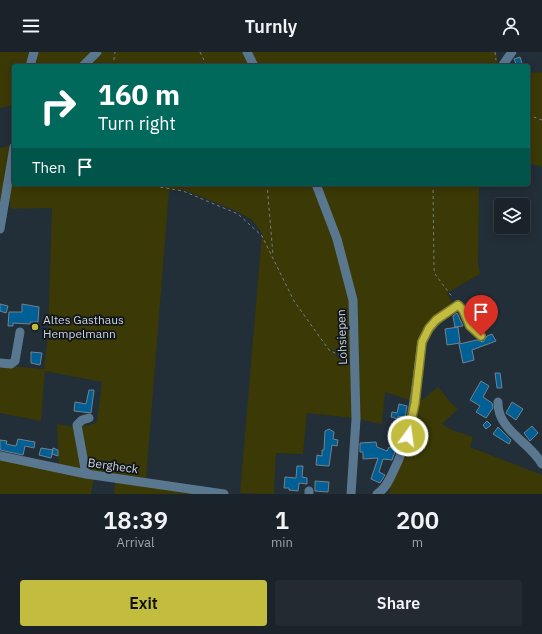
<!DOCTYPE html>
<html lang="en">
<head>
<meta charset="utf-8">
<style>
	:root { --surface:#1a222a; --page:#232a32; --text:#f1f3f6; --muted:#9fa4a8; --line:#383f47; --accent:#c2bd3f }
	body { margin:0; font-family:"IBM Plex Sans",sans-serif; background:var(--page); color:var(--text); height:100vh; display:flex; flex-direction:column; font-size:15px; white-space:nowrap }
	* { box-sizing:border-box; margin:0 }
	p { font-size:13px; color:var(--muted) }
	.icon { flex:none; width:22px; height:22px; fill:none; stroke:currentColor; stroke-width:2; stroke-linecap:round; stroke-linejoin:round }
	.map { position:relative; height:442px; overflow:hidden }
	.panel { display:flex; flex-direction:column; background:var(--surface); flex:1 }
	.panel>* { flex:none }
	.top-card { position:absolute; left:12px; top:12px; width:518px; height:122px; border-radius:4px; box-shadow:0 2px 10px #0003,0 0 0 1px var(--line); background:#00695c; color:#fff; overflow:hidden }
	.controls { position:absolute; left:494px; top:146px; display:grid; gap:8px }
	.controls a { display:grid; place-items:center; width:36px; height:36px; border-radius:4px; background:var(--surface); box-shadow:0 2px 10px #0003,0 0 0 1px var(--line); font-size:20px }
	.pin { position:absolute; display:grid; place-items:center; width:34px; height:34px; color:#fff; margin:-41px -17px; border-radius:50% 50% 50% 0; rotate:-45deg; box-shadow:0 0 4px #0007 }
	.pin .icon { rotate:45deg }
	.me { position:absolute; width:44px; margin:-22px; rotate:14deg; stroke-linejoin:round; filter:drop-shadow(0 0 3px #0008) }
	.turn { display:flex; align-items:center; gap:14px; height:84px; padding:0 20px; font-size:18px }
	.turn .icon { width:52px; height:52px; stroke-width:2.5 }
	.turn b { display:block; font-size:28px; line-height:34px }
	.then { display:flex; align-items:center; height:38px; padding:0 20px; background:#0003; gap:8px; font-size:15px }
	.eta { display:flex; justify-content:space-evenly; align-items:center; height:68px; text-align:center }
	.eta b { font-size:24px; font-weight:600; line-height:28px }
	.button { display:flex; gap:8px; margin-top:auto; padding:8px 20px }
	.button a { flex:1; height:46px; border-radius:4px; background:var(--accent); color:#111; font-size:16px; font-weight:600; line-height:46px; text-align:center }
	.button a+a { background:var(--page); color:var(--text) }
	header { display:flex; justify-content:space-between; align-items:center; height:52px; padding:0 20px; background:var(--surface); font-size:18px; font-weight:600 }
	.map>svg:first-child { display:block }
	.green { fill:#3b3905 }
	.building { fill:#005f95; stroke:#73828e }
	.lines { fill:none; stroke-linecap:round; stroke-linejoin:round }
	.path { stroke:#757f87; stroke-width:1; stroke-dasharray:3 3; stroke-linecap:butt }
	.minor { stroke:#5a7790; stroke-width:9 }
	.route-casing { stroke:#7e7b29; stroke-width:10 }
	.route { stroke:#c2bd3f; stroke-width:7 }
	.poi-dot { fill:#c2bd3f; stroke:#10151a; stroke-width:1.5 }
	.labels { text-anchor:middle; stroke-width:3.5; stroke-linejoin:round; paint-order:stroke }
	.poi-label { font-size:12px; fill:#cdd4db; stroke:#10151a; text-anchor:start }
	.street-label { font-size:12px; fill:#cdd4db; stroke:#10151a }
</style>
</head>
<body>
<header><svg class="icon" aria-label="menu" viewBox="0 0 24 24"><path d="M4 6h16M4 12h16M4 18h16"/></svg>Turnly<svg class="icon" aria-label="person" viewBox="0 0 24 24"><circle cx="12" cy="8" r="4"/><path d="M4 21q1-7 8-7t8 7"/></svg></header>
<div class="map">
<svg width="542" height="442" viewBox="0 0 542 442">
	<rect width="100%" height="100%" fill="#222e38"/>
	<path class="green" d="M0 0H496L499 14H14V53L0 56Z
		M542 20V115L528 111V21Z
		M14 90V132H479L478 212 480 222 447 241 451 248V252L429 272 414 345 409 348 385 340 382 372 358 367 353 310 330 296 338 306 353 315V366L307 361 303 402 276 401 274 442 240 441 262 181 251 167 236 159 184 138H169L146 428 59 414 57 372 80 376 97 370 102 330 45 319 41 369 0 361V313L44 317 48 283 52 156 11 157 9 146 0 159V96L13 93Z
		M438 335 451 351 458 357 442 372 452 378 473 385 470 395 542 423V442H389L390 437 387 435 417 352Z
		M0 406 94 426 91 442H0Z
		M115 429 210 442H114Z"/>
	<path class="building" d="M520 5 523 14H517L514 7Z
		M0 252 8 254 6 261 0 259Z
		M22 252 39 255 38 270H30V272L13 271V274H8L9 260H22Z
		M457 261 463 274 455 275 453 264Z
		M458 275 460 291 447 293 445 277Z
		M492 282 496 289 472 298 474 308 463 311 459 292 477 288 483 290 487 284Z
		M31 300 42 301 40 313 31 311Z
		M495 321H500L502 336H497Z
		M481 329 489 334 483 345 492 351 493 356 486 366 476 360 480 354 470 348Z
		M89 338H94L91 361 74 359 75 350 86 352Z
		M512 350 523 357 516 368 506 361Z
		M399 352 407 354 405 366 398 364V367L391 365 392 360 397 361Z
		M487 369 491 373 486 377 483 373Z
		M532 374 538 381 530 389 524 381Z
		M498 375 511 388 509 392 493 382Z
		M329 377 334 380 333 387 338 388 337 394 332 393 329 414 316 413 317 403 322 404V398H324L325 379Z
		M18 387 35 390 34 396 25 394 23 403 0 398V388L7 389 6 392 16 394Z
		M376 390 377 395 387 399 389 395 396 397 392 408 383 407 379 420 385 423 380 431 371 427 378 406 363 407V400H360V391Z
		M41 396 53 398 51 406 39 403Z
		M53 396 58 398V404L52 402Z
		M297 414H303L302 425 307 426V432L299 431 298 439 289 438V436H284L285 425 296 426Z
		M315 429 329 430 328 440 315 439Z"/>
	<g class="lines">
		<path class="path" d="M200 0 207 14
			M495 0 496 8
			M113 14 115 0
			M528 63 542 68
			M107 132 112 134 142 132 183 139 238 162 262 184 294 249 329 298 347 307
			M267 132 273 203
			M433 132 434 217 435 222 453 246"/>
		<path class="minor" d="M247 0 254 14
			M30 14 34 0
			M83 14 97 0
			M502 14 512 0
			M316 132 337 187 353 248 356 367 351 442
			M0 177 14 95
			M458 253 463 258 470 274 481 284
			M0 311 11 312 15 309 20 280
			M498 350C497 378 530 390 542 412
			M0 404 86 422 224 442
			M86 422 77 373 82 368 89 366
			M309 442V439
			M377 442C385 437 389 429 393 420 414 379 415 335 422 290 430 271 442 263 459 253"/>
	</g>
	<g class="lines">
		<defs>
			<path id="route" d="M408 384 415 351 422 290 429 276 436 268 458 253 463 258 470 274 481 284"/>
		</defs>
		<use href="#route" class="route-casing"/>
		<use href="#route" class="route"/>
	</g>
	<circle class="poi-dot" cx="35" cy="275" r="4"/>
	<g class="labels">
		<g class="poi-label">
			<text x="43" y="272">Altes Gasthaus<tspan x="43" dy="14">Hempelmann</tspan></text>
		</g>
		<g class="street-label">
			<text transform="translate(342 285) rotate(-92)" y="4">Lohsiepen</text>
			<text transform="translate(113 414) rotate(8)" y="4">Bergheck</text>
		</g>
	</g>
</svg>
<div class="controls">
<a><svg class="icon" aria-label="layers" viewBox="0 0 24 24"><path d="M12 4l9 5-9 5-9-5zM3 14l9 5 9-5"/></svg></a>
</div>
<div class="pin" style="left:481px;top:284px;background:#d93025"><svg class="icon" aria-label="arrive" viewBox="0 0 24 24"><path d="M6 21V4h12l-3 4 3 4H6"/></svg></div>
<svg class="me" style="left:408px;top:384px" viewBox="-20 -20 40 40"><circle r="17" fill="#c2bd3f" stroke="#fff" stroke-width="3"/><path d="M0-11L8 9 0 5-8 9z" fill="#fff"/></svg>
<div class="top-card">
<div class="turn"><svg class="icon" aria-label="right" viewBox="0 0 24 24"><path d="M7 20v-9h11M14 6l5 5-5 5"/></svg><div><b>160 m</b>Turn right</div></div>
<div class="then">Then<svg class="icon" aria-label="arrive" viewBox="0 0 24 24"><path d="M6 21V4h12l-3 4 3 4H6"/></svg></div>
</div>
</div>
<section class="panel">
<div class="eta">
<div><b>18:39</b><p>Arrival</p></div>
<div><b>1</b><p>min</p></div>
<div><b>200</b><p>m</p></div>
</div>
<div class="button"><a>Exit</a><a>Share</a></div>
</section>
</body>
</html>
